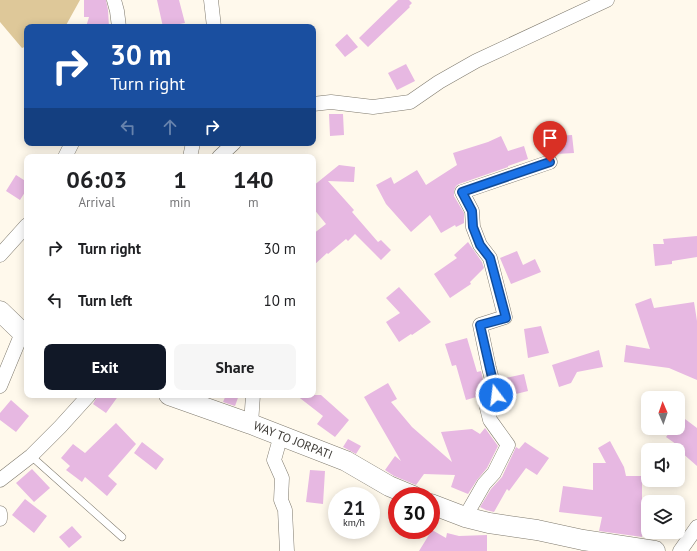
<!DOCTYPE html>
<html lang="en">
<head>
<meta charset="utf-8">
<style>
	:root { --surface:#fff; --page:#f6f6f6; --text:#202124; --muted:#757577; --accent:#111827 }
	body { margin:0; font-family:"PT Sans",sans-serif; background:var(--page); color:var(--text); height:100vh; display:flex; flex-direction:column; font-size:15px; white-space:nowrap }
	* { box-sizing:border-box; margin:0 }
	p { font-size:13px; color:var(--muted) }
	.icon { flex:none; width:22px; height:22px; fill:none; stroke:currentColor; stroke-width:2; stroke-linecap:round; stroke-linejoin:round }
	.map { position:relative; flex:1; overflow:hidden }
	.drawer { position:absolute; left:24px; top:154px; width:292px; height:244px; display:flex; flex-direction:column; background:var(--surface); border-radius:8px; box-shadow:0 2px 10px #0003 }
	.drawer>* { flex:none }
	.guide { position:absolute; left:24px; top:24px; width:292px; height:122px; border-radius:8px; box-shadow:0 2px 10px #0003; background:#1a4fa0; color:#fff; overflow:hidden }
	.needle { width:26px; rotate:358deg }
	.fabs { position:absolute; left:641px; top:391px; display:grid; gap:8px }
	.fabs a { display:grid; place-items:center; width:44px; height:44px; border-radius:8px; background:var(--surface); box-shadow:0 2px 10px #0003; font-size:20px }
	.speed { position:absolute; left:328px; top:487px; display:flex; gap:8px; font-size:20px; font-weight:700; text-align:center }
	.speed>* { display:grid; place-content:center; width:52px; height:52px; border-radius:50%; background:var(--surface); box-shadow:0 2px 10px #0003; line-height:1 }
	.speed small { font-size:10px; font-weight:400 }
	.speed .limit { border:6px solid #d22; background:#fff; color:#111 }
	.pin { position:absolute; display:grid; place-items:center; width:34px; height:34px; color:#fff; margin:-41px -17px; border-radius:50% 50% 50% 0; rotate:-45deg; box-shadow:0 0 4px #0007 }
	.pin .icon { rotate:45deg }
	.me { position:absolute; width:44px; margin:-22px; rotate:345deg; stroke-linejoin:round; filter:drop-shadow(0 0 3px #0008) }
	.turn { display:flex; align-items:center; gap:14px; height:84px; padding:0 20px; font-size:18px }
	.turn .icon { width:52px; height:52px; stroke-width:2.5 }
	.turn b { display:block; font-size:28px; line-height:34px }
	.lanes { display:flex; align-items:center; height:38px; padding:0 20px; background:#0003; justify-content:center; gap:20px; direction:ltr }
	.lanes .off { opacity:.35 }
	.eta { display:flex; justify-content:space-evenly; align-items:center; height:68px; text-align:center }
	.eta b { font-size:24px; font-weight:800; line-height:28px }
	.button { display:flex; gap:8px; margin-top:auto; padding:8px 20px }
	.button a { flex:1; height:46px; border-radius:8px; background:var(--accent); color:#fff; font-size:16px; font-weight:800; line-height:46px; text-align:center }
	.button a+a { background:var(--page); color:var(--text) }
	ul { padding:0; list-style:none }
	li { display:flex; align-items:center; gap:12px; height:52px; padding:0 20px }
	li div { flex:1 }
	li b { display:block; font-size:15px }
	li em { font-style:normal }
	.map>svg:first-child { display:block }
	.green { fill:#dec899 }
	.building { fill:#e7b8e2 }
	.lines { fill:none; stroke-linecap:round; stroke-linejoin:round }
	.lane-casing { stroke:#7f7a6e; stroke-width:8 }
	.street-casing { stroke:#7f7a6e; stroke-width:15 }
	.secondary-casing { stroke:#7f7a6e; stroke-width:21 }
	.lane { stroke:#fff; stroke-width:7 }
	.street { stroke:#fff; stroke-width:14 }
	.secondary { stroke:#fff; stroke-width:20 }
	.route-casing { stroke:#114b97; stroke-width:10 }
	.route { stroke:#1a73e8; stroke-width:7 }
	.labels { text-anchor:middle; stroke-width:4; stroke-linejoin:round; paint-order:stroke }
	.street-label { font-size:12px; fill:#3d3a35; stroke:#fff }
</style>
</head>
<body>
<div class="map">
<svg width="697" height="551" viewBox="0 0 697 551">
	<rect width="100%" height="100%" fill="#fff9ec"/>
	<path class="green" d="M0 0H80L65 27H27V46L22 48 0 22Z"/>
	<path class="building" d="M84 0H106L108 10 109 27H86L89 17H84Z
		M157 0H179L185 23 163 27Z
		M398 0H409L412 3 409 6 410 7 368 47 359 38Z
		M347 34 358 47 345 57 335 45Z
		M406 64 415 81 397 90 388 73Z
		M329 114H343L344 135 330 136Z
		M572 135 574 153 557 154 555 136Z
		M501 136 508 151 524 146 528 159 508 166V167L459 184 456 186 454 191V196L464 213V223L456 227 455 225 441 233 430 215 411 232 386 204 376 185 391 177 394 184 417 170 426 185 457 165 453 153 488 142Z
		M339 165 355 167 354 182 328 181 354 210 352 212 378 242 381 240 391 250 381 260 355 234 348 241 346 239 328 254 327 253 313 266V234L326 224 313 208V186Z
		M16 175 27 182V189L20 200 6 191Z
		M697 236V257L672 261V264L655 266 653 244H664L663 239Z
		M468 242 482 262 484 268 470 282 471 284 450 298 434 274 457 258 454 255Z
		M517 251 523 265 535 259 541 272 511 284 500 258Z
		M399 287 431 322 412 335 411 334 399 342 386 322 400 313 386 298Z
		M651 298 654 308 694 302 697 321V380L669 368 624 362 626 345 650 349 635 304Z
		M541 326 549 353 528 358 524 329Z
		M467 338 477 372 481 371 486 392 483 395 466 400 456 365 452 366 445 344Z
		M599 350 603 367 577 372 571 383 559 387 552 365Z
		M524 374 528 391 504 397 501 379Z
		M388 383 397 399 391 402 412 427 452 462 441 432 472 429 480 434 485 428 498 446 487 468 477 480 468 494 451 487 455 475 424 474 416 485 394 476 385 470 395 456 401 461 364 397Z
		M98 395H119L106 413 93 404Z
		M226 395H239L235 406 223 402Z
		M296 395H321L349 420 335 437 317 424 323 416Z
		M11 400 29 416 16 432 0 420V413Z
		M681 416 697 428V466L681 452 683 449 666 437 673 428H678V421Z
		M116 423 136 444 108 476 117 484 107 496 85 477 82 482 66 470 70 466 61 458 73 444 85 453Z
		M348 439 361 446 356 454 343 447Z
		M610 441 624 467 626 476H642V537L599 531 602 517 559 512 563 486 593 490V463H606L598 448Z
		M142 442 164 459 156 470 134 453Z
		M525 442 549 458 537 475 526 468 509 491 507 489 494 512 486 510 480 507 491 489 502 477 516 447 519 449Z
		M32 469 50 488 34 502 16 483Z
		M310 470 325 471 323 504 306 502Z
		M25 499 47 516 34 533 12 515Z
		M72 526 82 537 69 548 59 537Z
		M432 530 446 538 447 533 459 536 487 535V551H419Z"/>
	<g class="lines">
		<defs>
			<path id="lane" d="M31 456 122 537"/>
			<path id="street" d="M114 0 117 11 119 27
				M211 0 214 27
				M313 104 331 102 373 107 410 102 439 82 476 61 607 0
				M65 157 72 143
				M190 157 193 143
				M219 157 234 143
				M0 255 27 225
				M0 386 22 333
				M251 424 253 395
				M281 435 274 460 282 478 281 500 285 510 287 551
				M0 480 31 456 60 427 89 395
				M0 513V519
				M465 517 484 484 494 473 508 445 490 420 486 404 496 395 489 368 480 325 505 317 490 258 480 245 473 227 472 211 462 192 550 162
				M680 551 697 527"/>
			<g id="secondary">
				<path d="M0 311 27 337"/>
				<path id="s1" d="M169 395 251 424 346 461 389 486 413 496"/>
				<path d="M431 504 465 517 489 523 537 530 583 540 655 551"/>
			</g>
		</defs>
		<use href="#lane" class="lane-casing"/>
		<use href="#street" class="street-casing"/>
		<use href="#secondary" class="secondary-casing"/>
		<use href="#lane" class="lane"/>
		<use href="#street" class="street"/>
		<use href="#secondary" class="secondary"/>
	</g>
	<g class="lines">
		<defs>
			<path id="route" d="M496 395 480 325 506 318 490 258 480 245 473 227 472 211 462 192 550 162"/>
		</defs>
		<use href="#route" class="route-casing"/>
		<use href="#route" class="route"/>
	</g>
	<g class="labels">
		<g class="street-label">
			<text dy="4" stroke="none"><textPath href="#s1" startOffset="132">WAY TO JORPATI</textPath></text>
		</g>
	</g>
</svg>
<div class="fabs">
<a><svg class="needle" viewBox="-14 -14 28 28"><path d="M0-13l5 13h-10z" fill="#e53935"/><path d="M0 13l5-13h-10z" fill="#757577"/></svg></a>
<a><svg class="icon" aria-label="sound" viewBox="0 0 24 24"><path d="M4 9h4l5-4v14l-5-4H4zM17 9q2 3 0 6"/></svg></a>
<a><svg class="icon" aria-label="layers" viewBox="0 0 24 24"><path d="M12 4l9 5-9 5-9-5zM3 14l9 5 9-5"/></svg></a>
</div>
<div class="speed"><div>21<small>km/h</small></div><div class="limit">30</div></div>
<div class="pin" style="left:550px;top:162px;background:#d93025"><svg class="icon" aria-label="arrive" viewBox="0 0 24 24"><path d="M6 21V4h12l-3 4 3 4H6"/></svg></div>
<svg class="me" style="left:496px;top:395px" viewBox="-20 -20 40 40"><circle r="17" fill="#1a73e8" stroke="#fff" stroke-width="3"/><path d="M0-11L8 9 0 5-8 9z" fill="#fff"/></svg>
<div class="guide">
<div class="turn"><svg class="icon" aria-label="right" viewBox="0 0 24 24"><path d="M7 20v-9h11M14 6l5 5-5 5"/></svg><div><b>30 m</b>Turn right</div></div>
<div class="lanes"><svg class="icon off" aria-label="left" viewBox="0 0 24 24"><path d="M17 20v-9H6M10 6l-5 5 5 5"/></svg><svg class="icon off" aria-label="ahead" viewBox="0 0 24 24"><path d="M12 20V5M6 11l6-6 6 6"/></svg><svg class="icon" aria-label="right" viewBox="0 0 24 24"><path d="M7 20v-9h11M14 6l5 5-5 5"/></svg></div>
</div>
<section class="drawer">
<div class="eta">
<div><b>06:03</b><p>Arrival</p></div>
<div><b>1</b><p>min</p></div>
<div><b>140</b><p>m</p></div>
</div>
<ul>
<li><svg class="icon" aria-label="right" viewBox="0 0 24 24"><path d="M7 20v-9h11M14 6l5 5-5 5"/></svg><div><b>Turn right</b></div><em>30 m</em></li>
<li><svg class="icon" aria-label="left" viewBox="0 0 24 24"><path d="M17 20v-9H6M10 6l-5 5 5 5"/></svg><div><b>Turn left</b></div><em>10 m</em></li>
</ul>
<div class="button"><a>Exit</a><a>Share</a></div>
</section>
</div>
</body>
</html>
